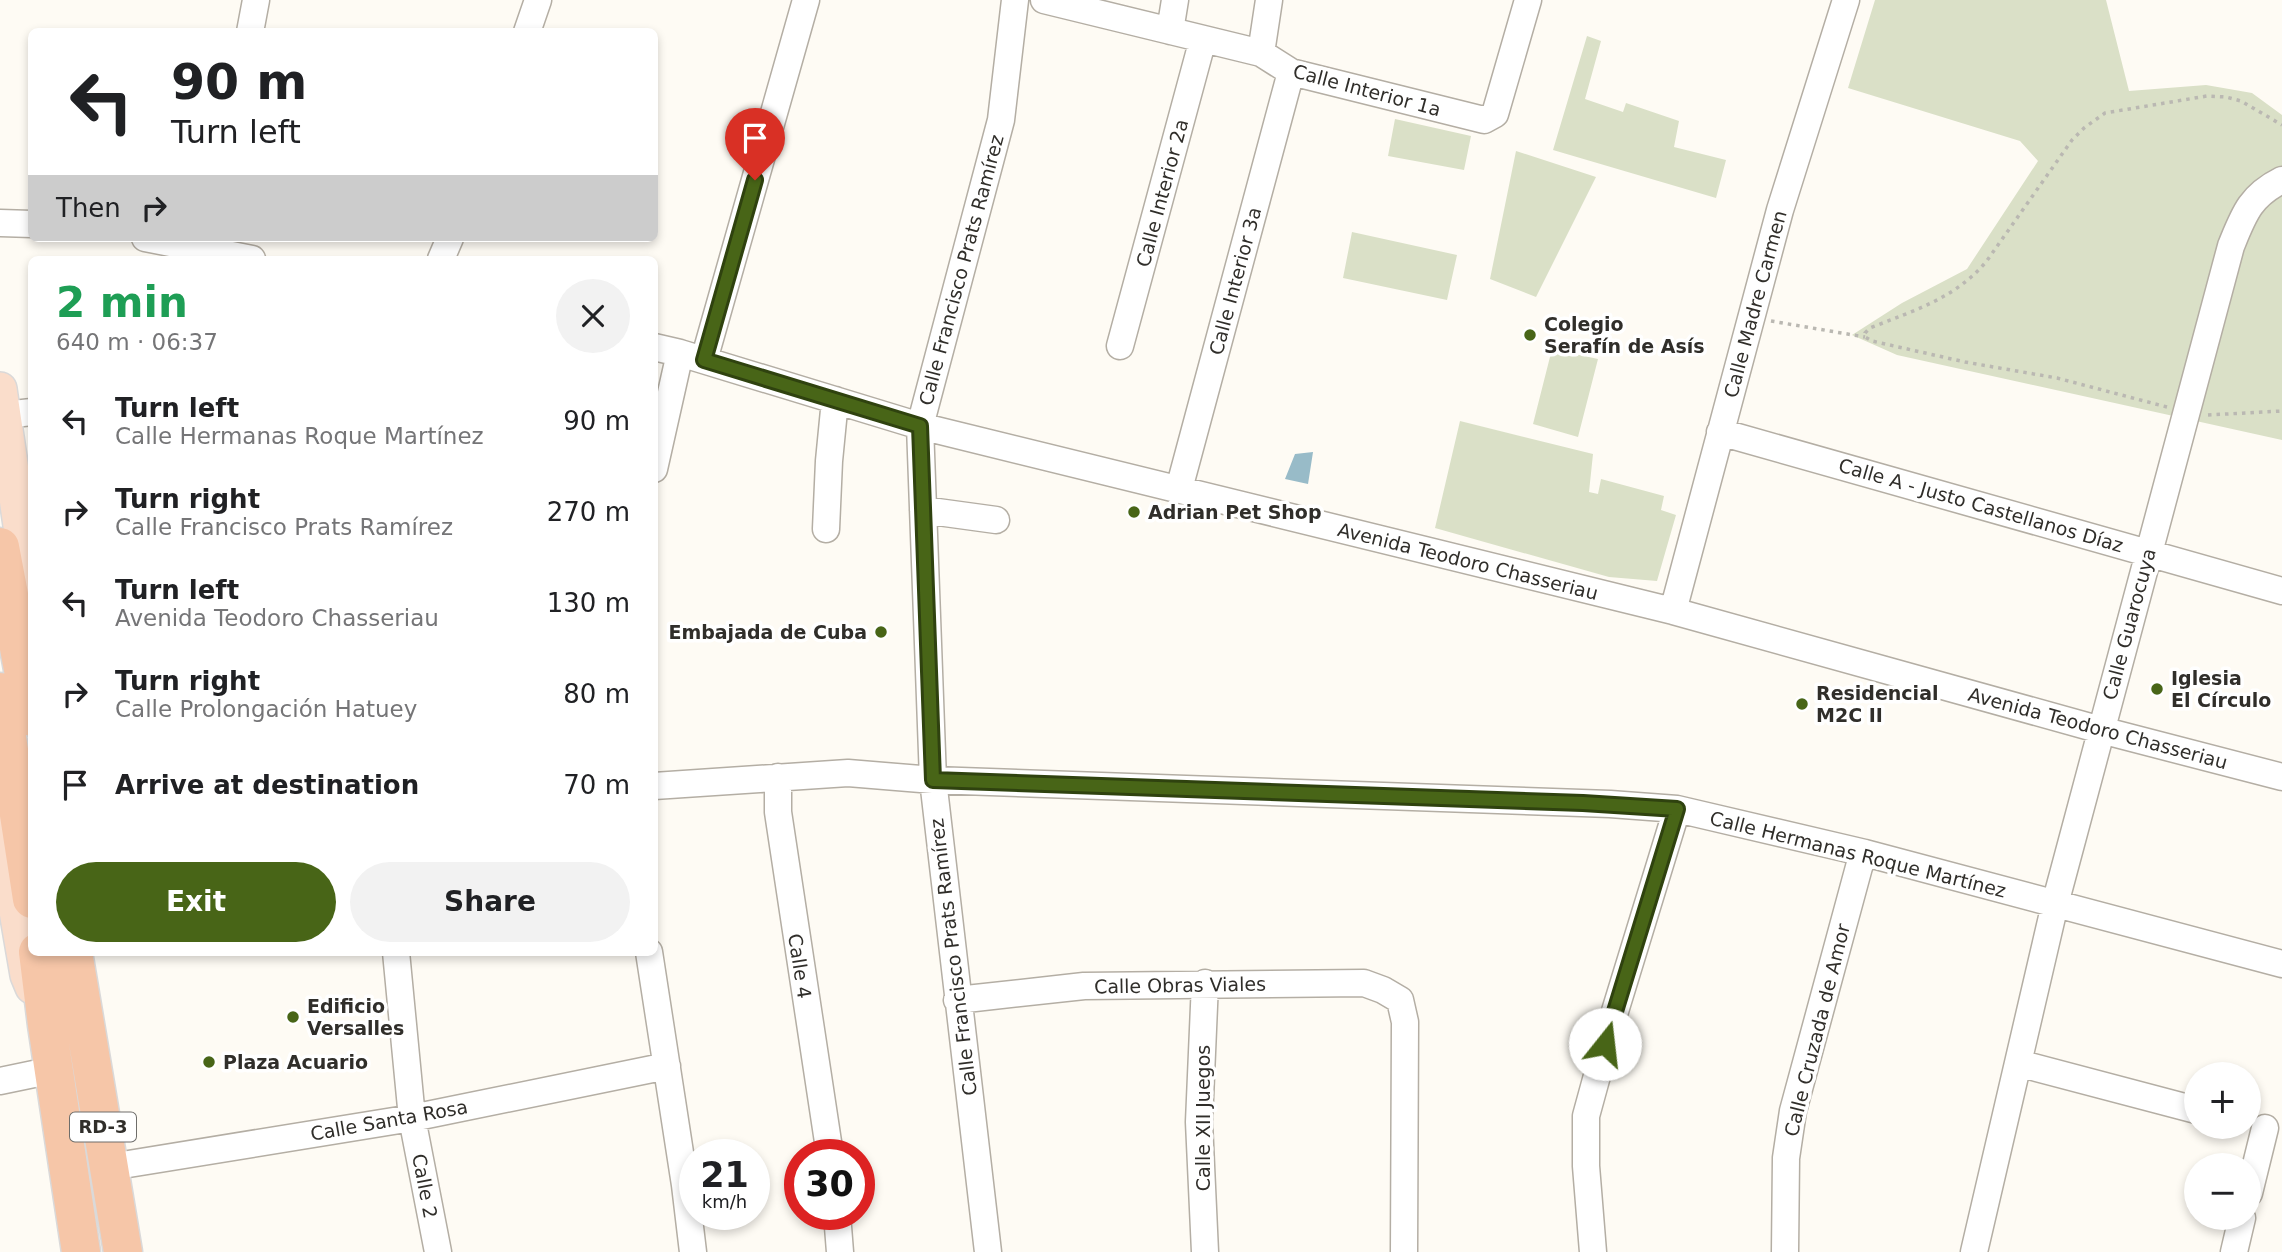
<!DOCTYPE html>
<html lang="en">
<head>
<meta charset="utf-8">
<style>
	:root { --surface:#fff; --page:#f2f2f2; --text:#202124; --muted:#757577; --accent:#486517 }
	body { margin:0; font-family:"DejaVu Sans",sans-serif; background:var(--page); color:var(--text); height:100vh; display:flex; flex-direction:column; font-size:26px; white-space:nowrap }
	* { box-sizing:border-box; margin:0 }
	p { font-size:23px; color:var(--muted) }
	.icon { flex:none; width:38px; height:38px; fill:none; stroke:currentColor; stroke-width:2; stroke-linecap:round; stroke-linejoin:round }
	.map { position:relative; flex:1; overflow:hidden }
	.drawer { position:absolute; left:28px; top:256px; width:630px; height:700px; display:flex; flex-direction:column; background:var(--surface); border-radius:10px; box-shadow:0 4px 10px #0003 }
	.drawer>* { flex:none }
	.banner { position:absolute; left:28px; top:28px; width:630px; height:214px; border-radius:10px; box-shadow:0 4px 10px #0003; background:#fff; color:var(--text); overflow:hidden }
	.fabs { position:absolute; left:2184px; top:1062px; display:grid; gap:14px }
	.fabs a { display:grid; place-items:center; width:77px; height:77px; border-radius:50%; background:var(--surface); box-shadow:0 4px 10px #0003; font-size:35px }
	.speed { position:absolute; left:679px; top:1139px; display:flex; gap:14px; font-size:35px; font-weight:700; text-align:center }
	.speed>* { display:grid; place-content:center; width:91px; height:91px; border-radius:50%; background:var(--surface); box-shadow:0 4px 10px #0003; line-height:1 }
	.speed small { font-size:18px; font-weight:400 }
	.speed .limit { border:10px solid #d22; background:#fff; color:#111 }
	.pin { position:absolute; display:grid; place-items:center; width:60px; height:60px; color:#fff; margin:-72px -30px; border-radius:50% 50% 50% 0; rotate:-45deg; box-shadow:0 0 7px #0007 }
	.pin .icon { rotate:45deg }
	.me { position:absolute; width:77px; margin:-38px; rotate:16deg; stroke-linejoin:round; filter:drop-shadow(0 0 5px #0008) }
	.turn { display:flex; align-items:center; gap:24px; height:147px; padding:0 28px; font-size:32px }
	.turn .icon { width:91px; height:91px; stroke-width:2.5 }
	.turn b { display:block; font-size:49px; line-height:60px }
	.then { display:flex; align-items:center; height:66px; padding:0 28px; background:#0003; gap:14px; font-size:26px }
	.round { display:grid; place-items:center; flex:none; width:74px; height:74px; border-radius:37px; background:var(--page) }
	.overview { display:flex; align-items:center; justify-content:space-between; height:119px; padding:0 28px }
	h1 { font-size:42px; font-weight:800; line-height:52px; color:#1e9e55 }
	.action { display:flex; gap:14px; margin-top:auto; padding:14px 28px }
	.action a { flex:1; height:80px; border-radius:42px; background:var(--accent); color:#fff; font-size:28px; font-weight:800; line-height:80px; text-align:center }
	.action a+a { background:var(--page); color:var(--text) }
	ul { padding:0; list-style:none }
	li { display:flex; align-items:center; gap:21px; height:91px; padding:0 28px }
	li div { flex:1 }
	li b { display:block; font-size:26px }
	li em { font-style:normal }
	.map>svg:first-child { display:block }
	.green { fill:#dae0c7 }
	.water { fill:#98bbc8 }
	.lines { fill:none; stroke-linecap:round; stroke-linejoin:round }
	.minor-casing { stroke:#b4aea4; stroke-width:29 }
	.major-casing { stroke:#dad9d9; stroke-width:36 }
	.highway-casing { stroke:#dad9d9; stroke-width:41 }
	.path { stroke:#bab8b2; stroke-width:3.5; stroke-dasharray:3.5 5; stroke-linecap:butt }
	.minor { stroke:#fff; stroke-width:26 }
	.major { stroke:#faddcb; stroke-width:33 }
	.highway { stroke:#f6c6a8; stroke-width:38 }
	.route-casing { stroke:#2f420f; stroke-width:18 }
	.route { stroke:#486517; stroke-width:12 }
	.poi-dot { fill:#486517; stroke:#fff; stroke-width:2.5 }
	.labels { text-anchor:middle; stroke-width:7; stroke-linejoin:round; paint-order:stroke }
	.shield { fill:#fff; stroke:#6e6d6a; stroke-width:2 }
	.shield-label { font-size:18px; font-weight:bold; fill:#302e2a }
	.street-label { font-size:19px; fill:#302e2a; stroke:#fff }
	.poi-label { font-size:19px; font-weight:bold; fill:#302e2a; stroke:#fff; text-anchor:start }
</style>
</head>
<body>
<div class="map">
<svg width="2282" height="1252" viewBox="0 0 2282 1252">
	<rect width="100%" height="100%" fill="#fefbf4"/>
	<path class="green" d="M1875 0H2106L2129 91 2206 85 2252 93 2282 115V440L1897 355 1852 335 1902 303 1967 269 2038 161 2020 141 1848 88Z
		M1587 36 1601 41 1585 99 1623 112 1626 103 1679 121 1674 147 1726 160 1716 198 1553 150Z
		M1395 119 1471 136 1464 170 1388 156Z
		M1516 151 1596 177 1536 297 1490 279Z
		M1352 232 1457 255 1447 300 1343 278Z
		M1552 349 1598 359 1578 437 1533 424Z
		M1460 421 1593 454 1589 492 1598 494 1601 479 1664 496 1661 510 1676 515 1657 581 1609 577 1435 528Z"/>
	<path class="water" d="M1313 452 1308 484 1285 479 1295 454Z"/>
	<g class="lines">
		<defs>
			<path id="minor" d="M1044 0 1261 53 1291 72 1484 120 1495 114 1528 0
				M1170 31 1175 0
				M250 32 256 0
				M527 32 538 0
				M1261 53 1269 0
				M0 223 32 224
				M145 238 252 259
				M441 259 450 238
				M1120 346 1203 39
				M654 347 680 353 920 426 1673 611 2101 730 2282 777
				M704 360 806 0
				M4 415 32 412
				M1720 432 2282 591
				M654 469 680 353
				M1179 489 1291 72
				M923 510 996 520
				M826 529 829 461 835 400
				M1673 611 1780 210 1846 0
				M778 777V812L830 1155
				M654 786 848 773 933 780 1610 804 1677 809 1865 853 2282 964
				M396 952 412 1118 438 1252
				M649 952 685 1185 693 1252
				M1205 983 1199 1122 1205 1252
				M957 1000 1084 986 1364 983 1383 990 1400 1000 1405 1022 1404 1252
				M2018 1063 2196 1110
				M0 1081 53 1070
				M110 1167 412 1118 667 1066
				M2249 1193 2265 1128
				M837 1214 840 1252
				M988 1252 933 780 920 426 1001 120 1015 0
				M1593 1252 1586 1166V1116L1612 1021 1677 809
				M1785 1252 1786 1158 1793 1111 1859 867 1865 853
				M1974 1252 2055 904 2231 246C2244 214 2250 196 2282 180
				M2234 1252 2242 1218"/>
			<path id="major" d="M0 389 32 607
				M0 818 27 975 32 987"/>
			<path id="highway" d="M0 547 32 717
				M0 692 32 899
				M38 952 47 1025 81 1252
				M73 952 123 1252"/>
		</defs>
		<use href="#minor" class="minor-casing"/>
		<use href="#major" class="major-casing"/>
		<use href="#highway" class="highway-casing"/>
		<path class="path" d="M1771 321 1865 337
			M2167 407 2057 378 1965 362 1872 341 1865 337V333L1870 328C1915 310 1954 299 1986 262L2072 140 2084 128 2105 113 2207 96 2226 97 2241 101 2282 125
			M2208 415 2282 411"/>
		<use href="#minor" class="minor"/>
		<use href="#major" class="major"/>
		<use href="#highway" class="highway"/>
	</g>
	<g class="lines">
		<defs>
			<path id="route" d="M755 180 704 360 920 426 933 780 1583 803 1677 809 1605 1044"/>
		</defs>
		<use href="#route" class="route-casing"/>
		<use href="#route" class="route"/>
	</g>
	<g class="poi-dot">
		<circle cx="1530" cy="335" r="7"/>
		<circle cx="1134" cy="512" r="7"/>
		<circle cx="881" cy="632" r="7"/>
		<circle cx="2157" cy="689" r="7"/>
		<circle cx="1802" cy="704" r="7"/>
		<circle cx="293" cy="1017" r="7"/>
		<circle cx="209" cy="1062" r="7"/>
	</g>
	<g class="labels">
		<rect class="shield" x="70" y="1112.5" width="66" height="29" rx="5"/>
		<g class="shield-label">
			<text x="103" y="1133">RD-3</text>
		</g>
		<g class="street-label">
			<text transform="translate(1367 90) rotate(15)" y="7">Calle Interior 1a</text>
			<text transform="translate(1162 193) rotate(-75)" y="7">Calle Interior 2a</text>
			<text transform="translate(961 270) rotate(-75)" y="7">Calle Francisco Prats Ramírez</text>
			<text transform="translate(1235 281) rotate(-75)" y="7">Calle Interior 3a</text>
			<text transform="translate(1755 304) rotate(-75)" y="7">Calle Madre Carmen</text>
			<text transform="translate(1981 505) rotate(16)" y="7">Calle A - Justo Castellanos Díaz</text>
			<text transform="translate(1468 561) rotate(14)" y="7">Avenida Teodoro Chasseriau</text>
			<text transform="translate(2129 624) rotate(-75)" y="7">Calle Guarocuya</text>
			<text transform="translate(2098 728) rotate(15)" y="7">Avenida Teodoro Chasseriau</text>
			<text transform="translate(1858 854) rotate(14)" y="7">Calle Hermanas Roque Martínez</text>
			<text transform="translate(953 957) rotate(-97)" y="7">Calle Francisco Prats Ramírez</text>
			<text transform="translate(800 966) rotate(81)" y="7">Calle 4</text>
			<text transform="translate(1180 985) rotate(-1)" y="7">Calle Obras Viales</text>
			<text transform="translate(1817 1030) rotate(-76)" y="7">Calle Cruzada de Amor</text>
			<text transform="translate(1203 1118) rotate(-90)" y="7">Calle XII Juegos</text>
			<text transform="translate(389 1120) rotate(-10)" y="7">Calle Santa Rosa</text>
			<text transform="translate(425 1186) rotate(79)" y="7">Calle 2</text>
		</g>
		<g class="poi-label">
			<text x="1544" y="331">Colegio<tspan x="1544" dy="22">Serafín de Asís</tspan></text>
			<text x="1148" y="519">Adrian Pet Shop</text>
			<text x="867" y="639" text-anchor="end">Embajada de Cuba</text>
			<text x="2171" y="685">Iglesia<tspan x="2171" dy="22">El Círculo</tspan></text>
			<text x="1816" y="700">Residencial<tspan x="1816" dy="22">M2C II</tspan></text>
			<text x="307" y="1013">Edificio<tspan x="307" dy="22">Versalles</tspan></text>
			<text x="223" y="1069">Plaza Acuario</text>
		</g>
	</g>
</svg>
<div class="fabs">
<a>+</a>
<a>−</a>
</div>
<div class="speed"><div>21<small>km/h</small></div><div class="limit">30</div></div>
<div class="pin" style="left:755px;top:180px;background:#d93025"><svg class="icon" aria-label="arrive" viewBox="0 0 24 24"><path d="M6 21V4h12l-3 4 3 4H6"/></svg></div>
<svg class="me" style="left:1605px;top:1044px" viewBox="-20 -20 40 40"><circle r="19" fill="#fff"/><path d="M0-13L10 11 0 6-10 11z" fill="#486517"/></svg>
<div class="banner">
<div class="turn"><svg class="icon" aria-label="left" viewBox="0 0 24 24"><path d="M17 20v-9H6M10 6l-5 5 5 5"/></svg><div><b>90 m</b>Turn left</div></div>
<div class="then">Then<svg class="icon" aria-label="right" viewBox="0 0 24 24"><path d="M7 20v-9h11M14 6l5 5-5 5"/></svg></div>
</div>
<section class="drawer">
<div class="overview"><div><h1>2 min</h1><p>640 m · 06:37</p></div><a class="round"><svg class="icon" aria-label="close" viewBox="0 0 24 24"><path d="M6 6l12 12M18 6L6 18"/></svg></a></div>
<ul>
<li><svg class="icon" aria-label="left" viewBox="0 0 24 24"><path d="M17 20v-9H6M10 6l-5 5 5 5"/></svg><div><b>Turn left</b><p>Calle Hermanas Roque Martínez</p></div><em>90 m</em></li>
<li><svg class="icon" aria-label="right" viewBox="0 0 24 24"><path d="M7 20v-9h11M14 6l5 5-5 5"/></svg><div><b>Turn right</b><p>Calle Francisco Prats Ramírez</p></div><em>270 m</em></li>
<li><svg class="icon" aria-label="left" viewBox="0 0 24 24"><path d="M17 20v-9H6M10 6l-5 5 5 5"/></svg><div><b>Turn left</b><p>Avenida Teodoro Chasseriau</p></div><em>130 m</em></li>
<li><svg class="icon" aria-label="right" viewBox="0 0 24 24"><path d="M7 20v-9h11M14 6l5 5-5 5"/></svg><div><b>Turn right</b><p>Calle Prolongación Hatuey</p></div><em>80 m</em></li>
<li><svg class="icon" aria-label="arrive" viewBox="0 0 24 24"><path d="M6 21V4h12l-3 4 3 4H6"/></svg><div><b>Arrive at destination</b></div><em>70 m</em></li>
</ul>
<div class="action"><a>Exit</a><a>Share</a></div>
</section>
</div>
</body>
</html>
